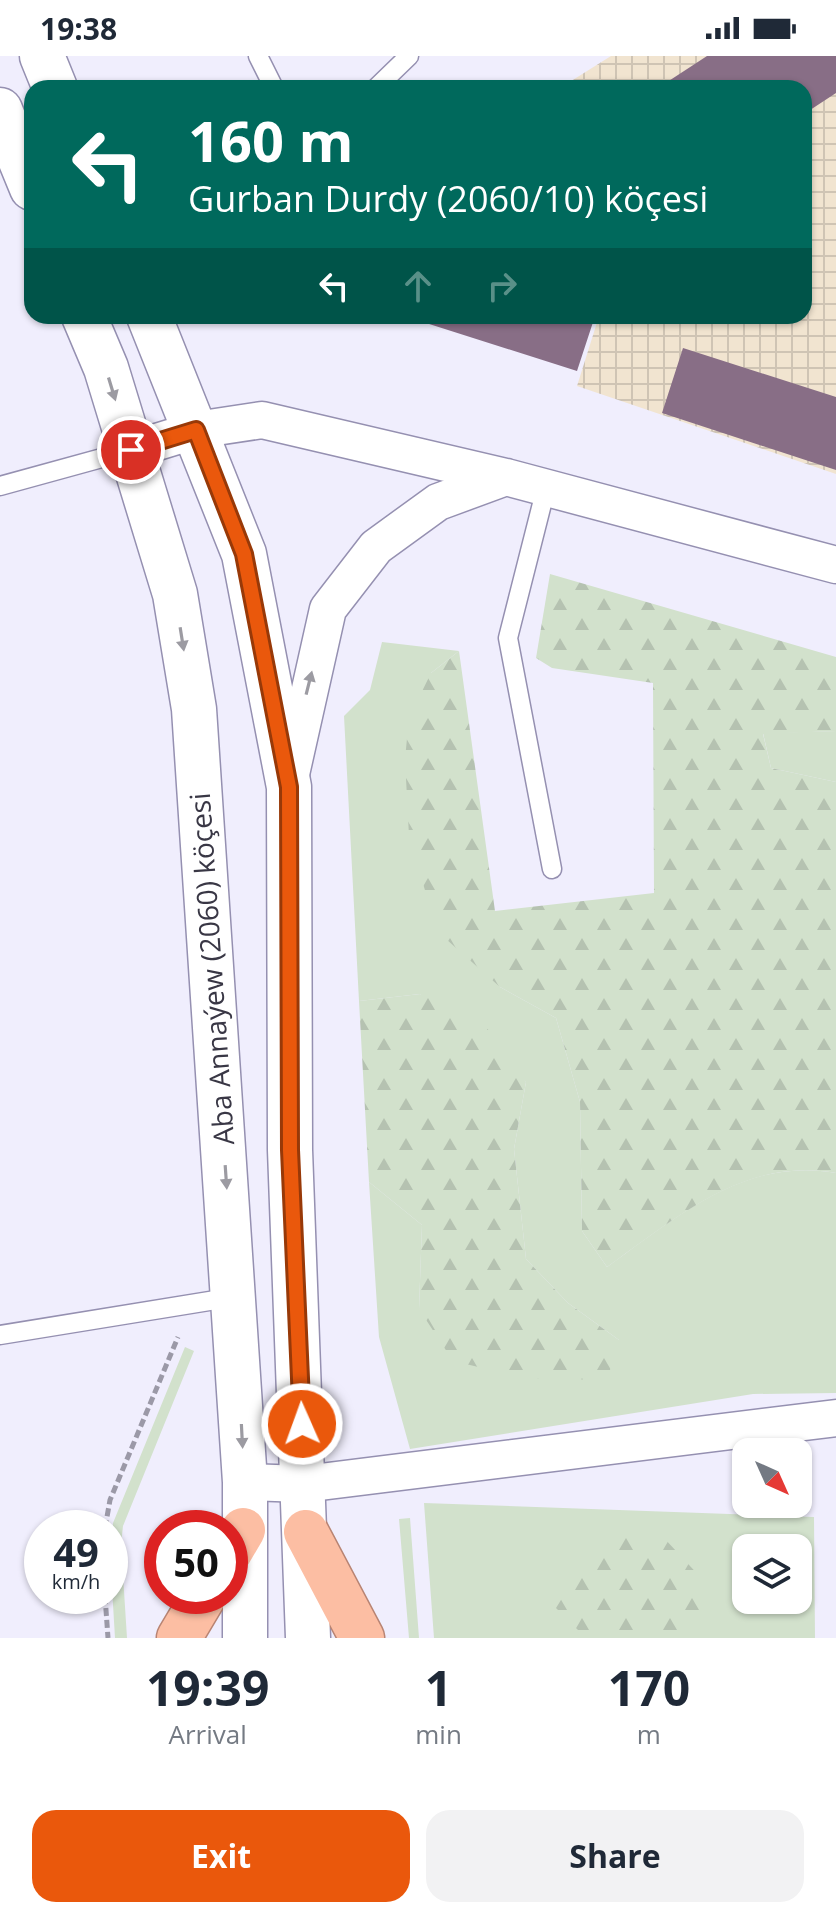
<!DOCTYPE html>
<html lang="en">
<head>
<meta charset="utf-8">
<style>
	:root { --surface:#fff; --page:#f2f2f3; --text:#1f2937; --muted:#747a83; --accent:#ea580c }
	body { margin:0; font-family:"Open Sans",sans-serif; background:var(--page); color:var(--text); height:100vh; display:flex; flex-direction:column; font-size:30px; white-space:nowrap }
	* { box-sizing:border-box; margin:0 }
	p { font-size:26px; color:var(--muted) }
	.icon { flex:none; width:44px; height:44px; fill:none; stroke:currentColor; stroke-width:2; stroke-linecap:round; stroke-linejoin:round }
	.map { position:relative; height:1582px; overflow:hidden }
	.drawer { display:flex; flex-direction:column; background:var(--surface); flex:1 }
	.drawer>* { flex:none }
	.top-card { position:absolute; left:24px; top:24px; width:788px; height:244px; border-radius:24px; box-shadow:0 2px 6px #0004; background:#00695c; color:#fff; overflow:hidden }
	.needle { width:52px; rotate:135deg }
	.controls { position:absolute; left:732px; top:1382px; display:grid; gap:16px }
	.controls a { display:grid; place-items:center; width:80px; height:80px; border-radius:16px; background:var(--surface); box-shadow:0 2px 6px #0004; font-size:40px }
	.speed { position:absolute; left:24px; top:1454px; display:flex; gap:16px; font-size:40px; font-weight:700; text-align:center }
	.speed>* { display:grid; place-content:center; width:104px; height:104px; border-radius:50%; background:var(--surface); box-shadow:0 2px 6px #0004; line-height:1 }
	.speed small { font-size:20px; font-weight:400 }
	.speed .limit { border:12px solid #d22; background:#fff; color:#111 }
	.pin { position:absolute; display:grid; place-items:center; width:68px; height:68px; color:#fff; margin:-34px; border:4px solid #fff; border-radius:50%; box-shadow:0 2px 8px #0007 }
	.me { position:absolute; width:88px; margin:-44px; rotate:358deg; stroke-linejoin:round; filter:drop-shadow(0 0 6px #0008) }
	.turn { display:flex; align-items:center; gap:28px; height:168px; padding:0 32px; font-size:36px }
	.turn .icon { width:104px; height:104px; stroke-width:2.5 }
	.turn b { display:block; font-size:56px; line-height:68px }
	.lanes { display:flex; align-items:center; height:76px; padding:0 32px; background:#0003; justify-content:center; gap:40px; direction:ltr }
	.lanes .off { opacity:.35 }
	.eta { display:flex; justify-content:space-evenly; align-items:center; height:136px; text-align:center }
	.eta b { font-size:48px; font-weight:700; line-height:56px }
	.primary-button { display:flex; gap:16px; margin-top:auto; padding:16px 32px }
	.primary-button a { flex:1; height:92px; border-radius:24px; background:var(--accent); color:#fff; font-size:32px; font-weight:700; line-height:92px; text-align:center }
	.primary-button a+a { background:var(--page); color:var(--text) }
	.status { display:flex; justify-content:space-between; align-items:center; height:56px; padding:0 40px; background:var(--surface); direction:ltr }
	.status svg { height:22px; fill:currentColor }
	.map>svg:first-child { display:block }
	.industrial { fill:url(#industrial-grid) }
	.green { fill:#d2e1cc; fill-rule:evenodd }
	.forest { fill:url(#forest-firs) }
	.building { fill:#886e86 }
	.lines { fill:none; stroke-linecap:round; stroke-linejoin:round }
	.service-casing { stroke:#9590b1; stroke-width:21 }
	.minor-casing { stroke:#9590b1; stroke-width:39 }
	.secondary-casing { stroke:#9590b1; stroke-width:47 }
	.trunk-casing { stroke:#b88473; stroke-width:47 }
	.path { stroke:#9b99a7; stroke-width:5; stroke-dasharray:8 4; stroke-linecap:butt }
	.service { stroke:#fff; stroke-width:18 }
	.minor { stroke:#fff; stroke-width:36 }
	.secondary { stroke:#fff; stroke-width:44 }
	.trunk { stroke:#fcbea3; stroke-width:44 }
	.oneway { fill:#9c9ba2 }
	.route-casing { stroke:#983908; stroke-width:20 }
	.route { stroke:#ea580c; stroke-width:14 }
	.labels { text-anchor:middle; stroke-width:8; stroke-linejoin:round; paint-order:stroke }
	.street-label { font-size:28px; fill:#393745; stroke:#fff }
</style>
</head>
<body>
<div class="status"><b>19:38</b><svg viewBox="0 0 49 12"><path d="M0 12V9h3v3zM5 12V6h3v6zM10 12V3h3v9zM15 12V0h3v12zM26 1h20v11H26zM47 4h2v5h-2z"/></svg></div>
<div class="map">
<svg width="836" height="1582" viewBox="0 0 836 1582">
	<defs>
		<pattern id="industrial-grid" width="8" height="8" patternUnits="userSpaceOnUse" patternTransform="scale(2)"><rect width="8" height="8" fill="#f1e4d0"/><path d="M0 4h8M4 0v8" fill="none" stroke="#cfc4b4"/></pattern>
		<pattern id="forest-firs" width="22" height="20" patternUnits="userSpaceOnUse" patternTransform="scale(2)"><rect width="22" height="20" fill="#d2e1cc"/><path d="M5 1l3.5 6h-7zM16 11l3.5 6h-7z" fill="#b5c2b1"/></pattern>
	</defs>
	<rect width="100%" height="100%" fill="#f0eefd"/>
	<path class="industrial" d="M611 0H836V418L577 330 599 260H804V32H560Z"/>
	<path class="green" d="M382 586 459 595 431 617 500 931 556 962 580 1046 582 1175 607 1211C676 1162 745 1100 836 1117V1337L753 1338 410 1393 379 1281 369 1126 422 1169 419 1253 619 1284 568 1247 526 1203 514 1093 526 1026 420 938 359 945 344 660 370 634Z
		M836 675V726L771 712 763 677Z
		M185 1291 194 1295 123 1470 121 1488 127 1582H115L110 1498 113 1467Z
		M424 1447 814 1461 815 1582H434ZM746 1492H798V1544H746Z
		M410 1462 419 1582H409L399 1463Z"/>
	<path class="forest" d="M550 518 836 601V675L763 678 771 712 836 726V1117C746 1100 676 1162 607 1211L582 1175 580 1046 556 962 500 931 437 875 409 780 405 703 409 662 431 617 459 595 495 855 654 837 653 627 552 612 536 602Z
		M420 938 484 968 526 1026 514 1093 526 1203 568 1247 619 1284 607 1324 525 1322 453 1305 419 1253 422 1169 369 1126 359 945Z
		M603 1476 664 1482 703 1524 704 1582H586L556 1552Z"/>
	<path class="building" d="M707 0H836V37L804 58V32H658Z
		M428 260H595L577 315 426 267Z
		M683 292 836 341V414L662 357Z"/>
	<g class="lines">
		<defs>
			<path id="service" d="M258 0 274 32
				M376 32 409 0
				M0 430 131 394
				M546 432 508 582 552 813
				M0 1279 234 1241"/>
			<path id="minor" d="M131 394 196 374 262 364 506 421 836 509
				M291 718 328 553 376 491 438 446 506 421
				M245 1426 304 1428 836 1362"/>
			<path id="secondary" d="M42 0 55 32
				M0 54 32 132
				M84 260 106 312 175 538 194 653 245 1426V1582
				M149 260 244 498 289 731 290 1094 308 1582"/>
			<path id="trunk" d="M306 1476 362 1582
				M230 1496 243 1474
				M179 1582 204 1540"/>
		</defs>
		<use href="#service" class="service-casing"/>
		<use href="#minor" class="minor-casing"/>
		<use href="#secondary" class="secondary-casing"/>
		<use href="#trunk" class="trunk-casing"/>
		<path class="path" d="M105 1472 110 1444 178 1281
			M105 1540 108 1582"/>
		<use href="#service" class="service"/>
		<use href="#minor" class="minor"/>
		<use href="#secondary" class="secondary"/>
		<use href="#trunk" class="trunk"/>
	</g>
	<defs><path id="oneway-solid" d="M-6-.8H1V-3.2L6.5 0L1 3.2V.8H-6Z" transform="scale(2)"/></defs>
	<g class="oneway">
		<use href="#oneway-solid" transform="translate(112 333) rotate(73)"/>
		<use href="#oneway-solid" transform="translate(182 583) rotate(81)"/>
		<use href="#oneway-solid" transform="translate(309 627) rotate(-76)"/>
		<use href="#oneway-solid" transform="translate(226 1121) rotate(86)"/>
		<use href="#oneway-solid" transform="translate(242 1380) rotate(87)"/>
	</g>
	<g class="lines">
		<defs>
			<path id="route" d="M131 394 196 374 244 498 289 731 290 1094 302 1368"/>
		</defs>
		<use href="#route" class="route-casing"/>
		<use href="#route" class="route"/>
	</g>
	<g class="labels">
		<g class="street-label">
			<text transform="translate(212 913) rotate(-94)" y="10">Aba Annaýew (2060) köçesi</text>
		</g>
	</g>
</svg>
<div class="controls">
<a><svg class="needle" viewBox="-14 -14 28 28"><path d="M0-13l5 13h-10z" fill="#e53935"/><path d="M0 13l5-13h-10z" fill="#747a83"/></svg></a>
<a><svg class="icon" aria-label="layers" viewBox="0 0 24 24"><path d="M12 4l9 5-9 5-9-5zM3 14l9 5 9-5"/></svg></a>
</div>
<div class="speed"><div>49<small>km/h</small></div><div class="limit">50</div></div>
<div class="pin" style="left:131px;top:394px;background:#d93025"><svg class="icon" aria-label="arrive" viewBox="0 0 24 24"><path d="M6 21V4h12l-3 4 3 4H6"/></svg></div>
<svg class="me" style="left:302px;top:1368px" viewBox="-20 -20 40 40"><circle r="17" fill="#ea580c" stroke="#fff" stroke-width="3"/><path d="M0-11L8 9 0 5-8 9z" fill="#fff"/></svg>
<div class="top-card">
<div class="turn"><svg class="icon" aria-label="left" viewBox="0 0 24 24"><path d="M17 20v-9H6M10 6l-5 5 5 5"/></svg><div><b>160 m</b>Gurban Durdy (2060/10) köçesi</div></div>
<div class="lanes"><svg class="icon" aria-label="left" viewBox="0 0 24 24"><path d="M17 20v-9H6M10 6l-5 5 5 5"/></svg><svg class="icon off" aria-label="ahead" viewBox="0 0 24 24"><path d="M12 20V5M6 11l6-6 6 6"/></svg><svg class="icon off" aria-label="right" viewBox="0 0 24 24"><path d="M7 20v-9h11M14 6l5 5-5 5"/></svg></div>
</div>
</div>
<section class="drawer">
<div class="eta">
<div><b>19:39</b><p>Arrival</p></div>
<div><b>1</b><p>min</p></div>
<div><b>170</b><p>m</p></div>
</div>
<div class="primary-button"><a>Exit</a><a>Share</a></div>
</section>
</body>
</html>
